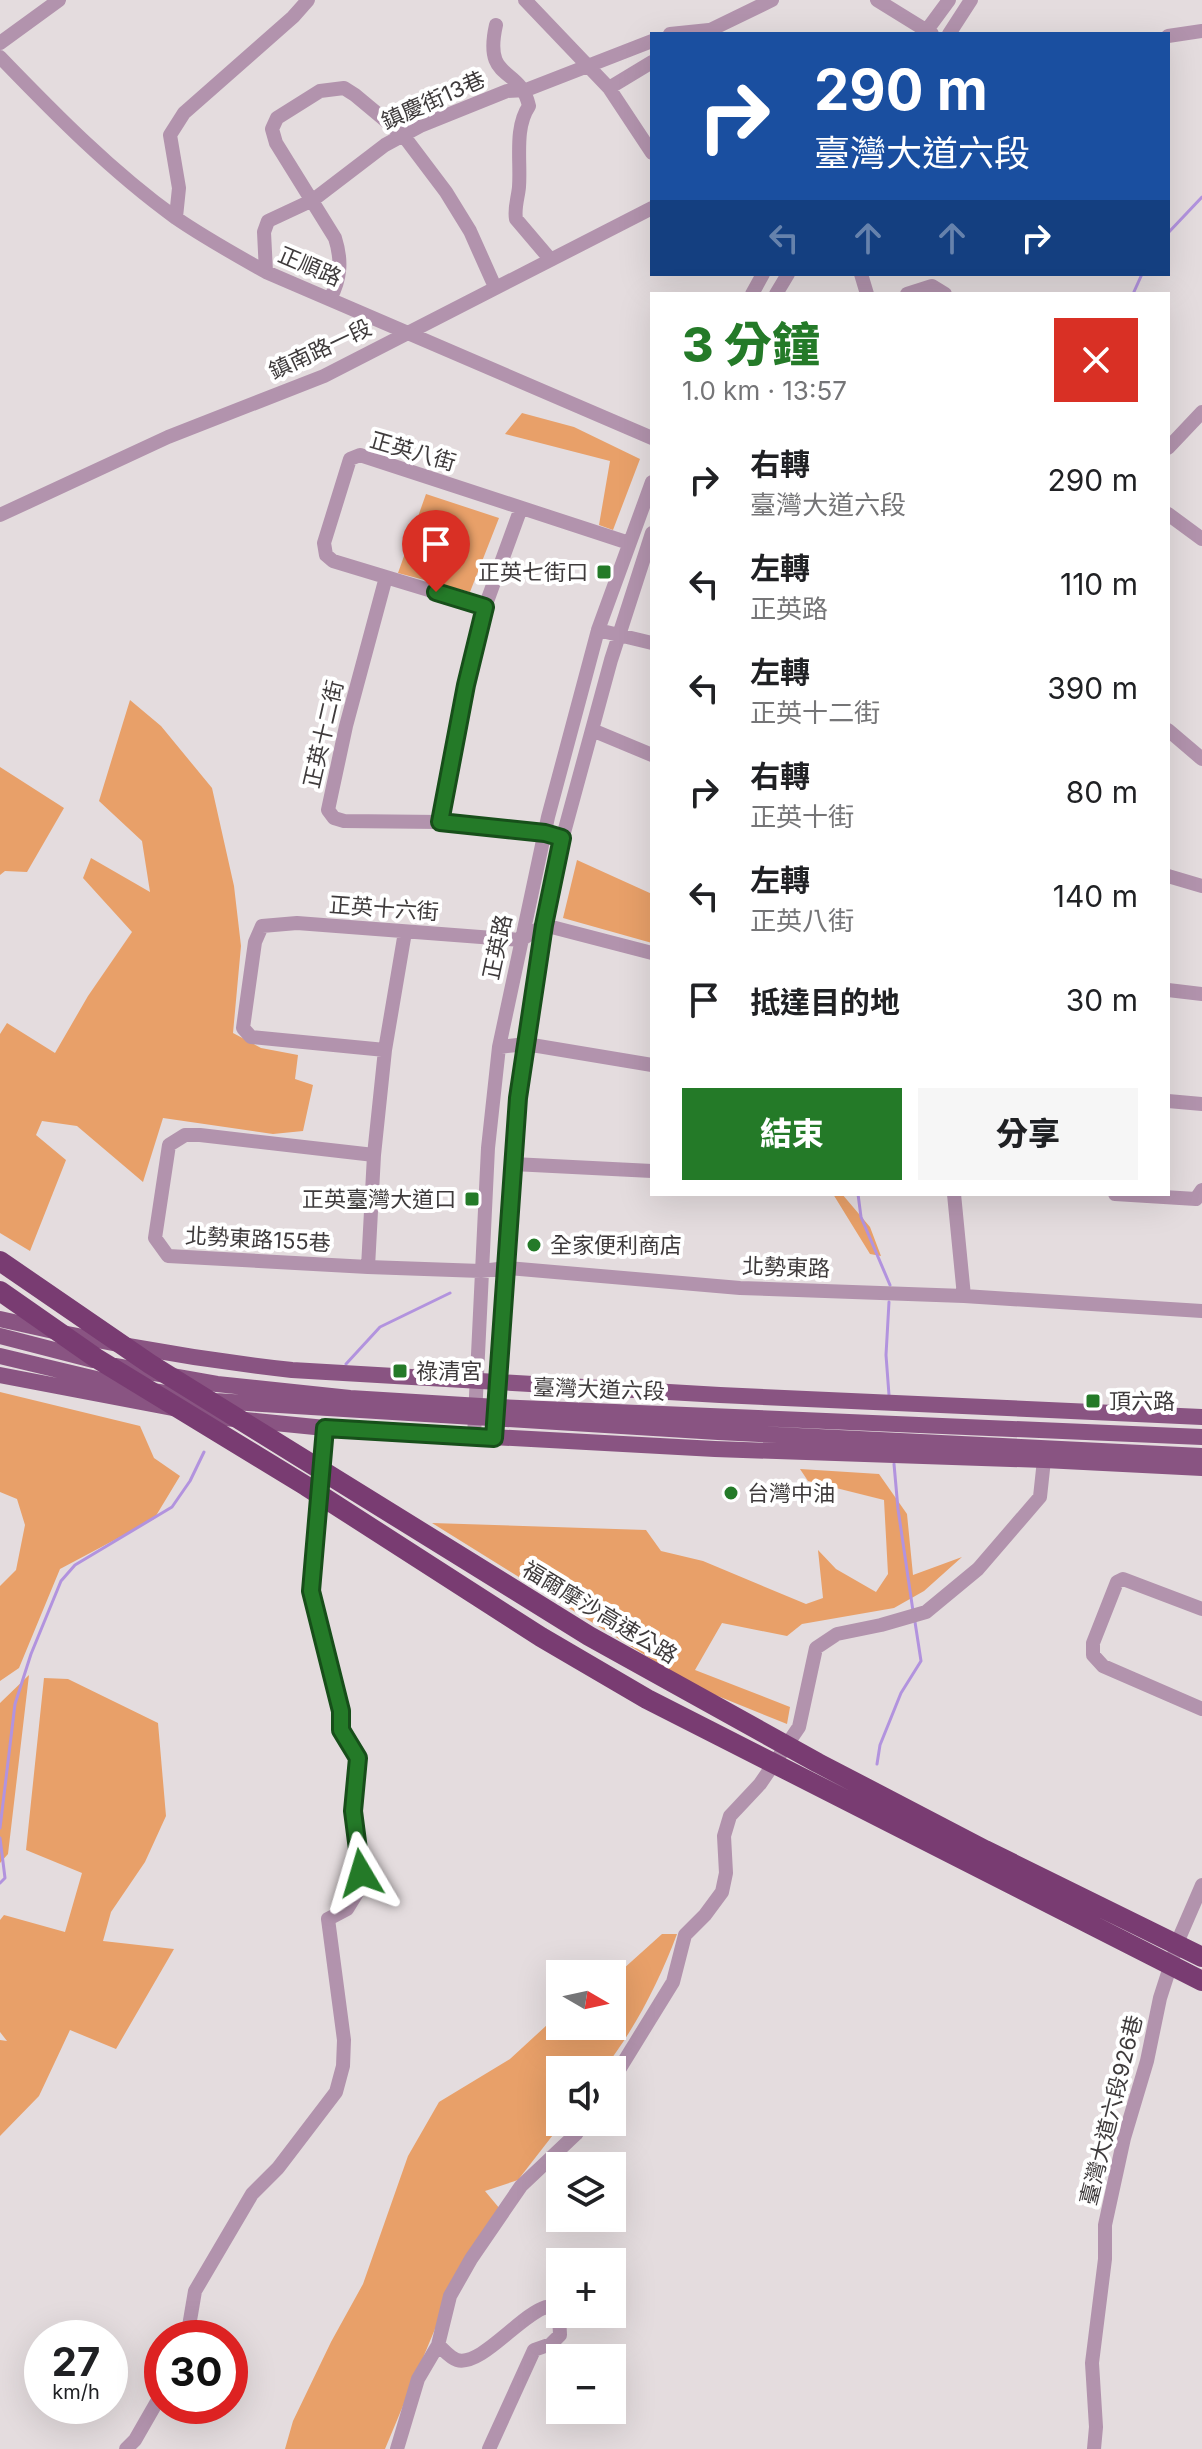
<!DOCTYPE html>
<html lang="zh-TW">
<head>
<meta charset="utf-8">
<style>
	:root { --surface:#fff; --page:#f6f6f6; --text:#202124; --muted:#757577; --accent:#247a28 }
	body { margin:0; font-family:Inter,"Noto Sans TC",sans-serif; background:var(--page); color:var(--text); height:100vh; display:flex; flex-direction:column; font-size:30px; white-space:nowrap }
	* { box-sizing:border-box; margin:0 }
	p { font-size:26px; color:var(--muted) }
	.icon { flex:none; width:44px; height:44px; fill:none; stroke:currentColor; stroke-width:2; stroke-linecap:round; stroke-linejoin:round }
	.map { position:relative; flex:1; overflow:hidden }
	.panel { position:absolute; left:650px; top:292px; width:520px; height:904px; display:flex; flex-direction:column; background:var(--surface); border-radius:0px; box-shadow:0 8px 32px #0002 }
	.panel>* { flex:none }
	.banner { position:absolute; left:650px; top:32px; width:520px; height:244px; border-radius:0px; box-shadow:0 8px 32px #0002; background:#1a4fa0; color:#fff; overflow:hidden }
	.needle { width:52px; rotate:99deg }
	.tools { position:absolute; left:546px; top:1960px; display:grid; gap:16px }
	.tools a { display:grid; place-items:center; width:80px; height:80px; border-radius:0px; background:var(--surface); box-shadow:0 8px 32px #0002; font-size:40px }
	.speed { position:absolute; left:24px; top:2320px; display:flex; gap:16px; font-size:40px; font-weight:700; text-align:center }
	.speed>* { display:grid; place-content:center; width:104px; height:104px; border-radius:50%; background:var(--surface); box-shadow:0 8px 32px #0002; line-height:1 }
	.speed small { font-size:20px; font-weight:400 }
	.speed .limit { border:12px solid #d22; background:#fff; color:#111 }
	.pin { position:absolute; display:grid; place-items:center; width:68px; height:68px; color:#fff; margin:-82px -34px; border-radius:50% 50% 50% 0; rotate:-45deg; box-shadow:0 0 8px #0007 }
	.pin .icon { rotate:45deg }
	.me { position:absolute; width:88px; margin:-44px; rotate:353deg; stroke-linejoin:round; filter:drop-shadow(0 0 6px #0008) }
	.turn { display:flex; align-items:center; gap:28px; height:168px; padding:0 32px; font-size:36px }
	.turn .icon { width:104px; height:104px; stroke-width:2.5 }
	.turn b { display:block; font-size:56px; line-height:68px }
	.lanes { display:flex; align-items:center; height:76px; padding:0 32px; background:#0003; justify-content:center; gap:40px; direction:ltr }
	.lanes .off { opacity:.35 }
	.round { display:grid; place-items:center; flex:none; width:84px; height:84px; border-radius:0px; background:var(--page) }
	.overview { display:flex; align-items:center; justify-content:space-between; height:136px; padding:0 32px }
	h1 { font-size:48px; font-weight:800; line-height:60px; color:var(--accent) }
	.button { display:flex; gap:16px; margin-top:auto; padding:16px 32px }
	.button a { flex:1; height:92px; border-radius:0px; background:var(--accent); color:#fff; font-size:32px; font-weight:800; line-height:92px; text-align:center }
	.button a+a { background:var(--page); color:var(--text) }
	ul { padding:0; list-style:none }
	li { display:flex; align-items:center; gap:24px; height:104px; padding:0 32px }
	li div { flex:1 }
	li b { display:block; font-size:30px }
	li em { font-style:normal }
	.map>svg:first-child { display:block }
	.green { fill:#e8a069 }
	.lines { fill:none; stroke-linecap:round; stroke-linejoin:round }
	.stream { stroke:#b293de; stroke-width:3 }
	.minor { stroke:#b293ad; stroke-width:14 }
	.major { stroke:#895482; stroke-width:16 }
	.highway-bridge { stroke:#793c72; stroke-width:20 }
	.route-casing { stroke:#174f1a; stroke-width:20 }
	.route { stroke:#247a28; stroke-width:14 }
	.poi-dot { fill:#247a28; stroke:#fff; stroke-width:3 }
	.labels { text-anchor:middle; stroke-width:8; stroke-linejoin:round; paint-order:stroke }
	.street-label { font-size:22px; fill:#3f3b3c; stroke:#fff }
	.poi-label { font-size:22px; fill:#3f3b3c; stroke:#fff; text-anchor:start }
</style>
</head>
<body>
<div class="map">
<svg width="1202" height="2449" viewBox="0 0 1202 2449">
	<rect width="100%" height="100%" fill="#e4dcde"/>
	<path class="green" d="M522 413 574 427 640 459 613 530 599 525 610 461 505 434Z
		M426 494 499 518 470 592 398 573Z
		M130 700 161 726 212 788 234 886 241 946 233 1033 261 1048 298 1055 295 1079 313 1085 303 1131 273 1134 163 1118 143 1182 77 1126 42 1121 36 1135 66 1160 30 1251 0 1233V1034L7 1023 55 1053 88 996 132 932 83 878 91 858 150 892 142 841 99 801Z
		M0 767 64 808 27 872 5 871 0 875Z
		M577 860 652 894V943L563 918Z
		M833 1194H842L870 1227 881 1256 870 1254Z
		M0 1392 140 1426 154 1458 180 1476 154 1519 60 1569 19 1668 0 1681V1586L16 1570 25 1525 17 1499 0 1492Z
		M800 1469 879 1474 907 1514 913 1575 962 1557 924 1591 894 1608 802 1624 787 1636 722 1623 695 1670 790 1707 787 1724 698 1688 432 1523 646 1530 661 1551 703 1561 806 1604 823 1598 818 1550 836 1569 876 1592 888 1574 884 1500 808 1481Z
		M29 1675 8 1854 0 1863V1703Z
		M44 1678 68 1679 158 1723 166 1816 145 1862 111 1912 103 1941 174 1949 116 2049 70 2030 39 2096 0 2136V2040L7 2041 0 2032V1920L4 1915 65 1932 82 1873 26 1850Z
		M662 1934H677C659 1982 635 2029 603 2070H560V2122H563L518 2180 485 2191 500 2209 455 2281 385 2449H285L293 2421 331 2342 363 2284 408 2156 439 2102 510 2059 560 2013V2026H612V1979Z"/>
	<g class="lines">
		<path class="stream" d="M1168 233 1202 197
			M1133 294 1142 274
			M858 1194 861 1217 890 1285
			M889 1302 886 1355 889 1395
			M346 1364 380 1327 450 1293
			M894 1464 898 1509 913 1611
			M877 1764 880 1745 901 1693 921 1661 915 1622
			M0 1828 15 1704 31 1654 61 1581 75 1565 172 1507 190 1481 204 1452
			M0 1838 5 1878 0 1883"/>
		<path class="minor" d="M525 0 609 88 652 153
			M877 0 932 34
			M496 25C483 83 520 65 529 106 514 128 521 161 519 187 518 198 514 208 516 219L550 259
			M670 34 709 30
			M702 34 772 0
			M924 34 949 0
			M949 34 971 0
			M1168 36 1202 31
			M0 43 59 0
			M0 57C55 114 111 171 176 218 205 238 236 255 266 272L652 438
			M609 88 652 62
			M176 217 179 188 170 135 184 113 293 17 308 0
			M266 272 264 232 268 221 313 200 385 145 420 126 507 91 526 90 652 41
			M861 274 867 294
			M752 294 763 274
			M776 294 788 274
			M907 294 932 286 945 294
			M330 299C341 278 342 260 335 238L276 143 272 129 277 118 320 91 344 88 355 95 403 135 446 192 470 231 495 287
			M1168 448 1202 412
			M1168 514 1202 539
			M0 515 168 437 324 376 652 208
			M386 577 346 726 328 810 334 818 344 821 440 822 554 836
			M485 607 333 561 326 555 324 543 350 459 360 455 629 543
			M598 630 652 643
			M592 730 652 755
			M1168 730 1202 759
			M440 822 466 685 485 607 521 508
			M1168 876 1202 886
			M1168 990 1202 994
			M499 1047 526 1044 652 1065
			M385 1050 251 1037 243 1028 255 942 262 926 297 923 521 940 544 925 652 953
			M1168 1101 1202 1104
			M374 1155 200 1135H185L169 1145 155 1238 168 1256 368 1267 481 1271 507 1268 740 1288 964 1296 1202 1311
			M513 1164 652 1171
			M954 1194 964 1296
			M1115 1194 1196 1199 1202 1190
			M368 1267 374 1155 385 1050 405 932
			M496 1417 518 1098 553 873 611 660 652 533
			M474 1437 488 1148 499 1047 548 817 598 630 652 482
			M1202 1609 1123 1579 1117 1582 1093 1643V1655L1103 1666 1202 1709
			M612 2081 673 1982 685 1935 705 1915 722 1892 726 1873 724 1836 730 1816 760 1784 799 1727 816 1648 837 1634 881 1625 926 1612 978 1569 1040 1497 1044 1460
			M187 2338 195 2291 252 2194 278 2168 336 2092 343 2066 344 2040 328 1919 347 1909 360 1888 361 1873 353 1811 358 1758 341 1730V1711L311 1591 325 1428
			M438 2345C444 2350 450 2358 457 2360 481 2367 520 2315 546 2307L559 2314 560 2335 551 2344 534 2350 489 2449
			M126 2449 135 2440 162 2393
			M397 2449 418 2379 438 2345 450 2296 471 2259 521 2186 576 2134 584 2122
			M1094 2449 1096 2427 1092 2363 1105 2259V2225L1124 2138 1147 2061 1160 1998 1180 1936 1202 1885"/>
		<path class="major" d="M0 1319C97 1342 193 1359 292 1370L720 1395 1202 1417
			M0 1336 93 1360
			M0 1356 134 1388 215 1401 718 1432 1202 1456
			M115 1366 217 1384 350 1398 497 1407 1202 1437
			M0 1375 225 1418 325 1428 715 1449 1044 1460 1202 1468"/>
		<path class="highway-bridge" d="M0 1261 150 1364 589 1636 818 1763 985 1850 1202 1957
			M0 1291 96 1358 306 1486 541 1637 647 1699 1202 1981"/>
	</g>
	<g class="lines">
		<defs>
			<path id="route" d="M361 1873 353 1811 358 1758 341 1730V1711L311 1591 325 1428 494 1438 518 1098 544 925 562 838 545 833 440 822 466 685 485 607 436 592"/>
		</defs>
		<use href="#route" class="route-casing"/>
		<use href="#route" class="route"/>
	</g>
	<g class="poi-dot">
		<rect x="596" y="564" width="16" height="16" rx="4"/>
		<rect x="464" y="1191" width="16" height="16" rx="4"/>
		<circle cx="534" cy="1245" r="8"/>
		<rect x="392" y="1363" width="16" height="16" rx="4"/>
		<rect x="1085" y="1393" width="16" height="16" rx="4"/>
		<circle cx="731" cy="1493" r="8"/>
	</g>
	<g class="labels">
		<g class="street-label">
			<text transform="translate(433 100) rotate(-24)" y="8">鎮慶街13巷</text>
			<text transform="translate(310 266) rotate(23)" y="8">正順路</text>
			<text transform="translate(320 349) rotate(-25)" y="8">鎮南路一段</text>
			<text transform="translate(413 451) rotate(16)" y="8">正英八街</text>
			<text transform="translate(323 734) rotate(-77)" y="8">正英十二街</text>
			<text transform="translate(384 908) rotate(4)" y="8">正英十六街</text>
			<text transform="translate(497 947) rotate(-78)" y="8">正英路</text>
			<text transform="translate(258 1239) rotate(3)" y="8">北勢東路155巷</text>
			<text transform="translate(786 1267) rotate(2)" y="8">北勢東路</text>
			<text transform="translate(599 1389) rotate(2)" y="8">臺灣大道六段</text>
			<text transform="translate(600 1612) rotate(31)" y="8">福爾摩沙高速公路</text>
			<text transform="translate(1111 2110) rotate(-76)" y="8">臺灣大道六段926巷</text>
		</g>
		<g class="poi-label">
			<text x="588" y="580" text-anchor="end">正英七街口</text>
			<text x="456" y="1207" text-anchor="end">正英臺灣大道口</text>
			<text x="550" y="1253">全家便利商店</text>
			<text x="416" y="1379">祿清宮</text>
			<text x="1109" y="1409">頂六路</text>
			<text x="747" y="1501">台灣中油</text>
		</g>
	</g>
</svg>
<div class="tools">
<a><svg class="needle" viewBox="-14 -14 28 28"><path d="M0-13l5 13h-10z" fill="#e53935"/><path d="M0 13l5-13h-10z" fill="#757577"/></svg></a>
<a><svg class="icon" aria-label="sound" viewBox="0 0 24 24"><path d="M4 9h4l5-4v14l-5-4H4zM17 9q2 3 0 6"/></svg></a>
<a><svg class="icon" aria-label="layers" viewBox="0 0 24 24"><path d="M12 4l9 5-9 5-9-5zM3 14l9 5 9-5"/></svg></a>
<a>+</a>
<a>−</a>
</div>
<div class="speed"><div>27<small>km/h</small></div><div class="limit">30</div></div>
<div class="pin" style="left:436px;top:592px;background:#d93025"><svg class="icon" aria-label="arrive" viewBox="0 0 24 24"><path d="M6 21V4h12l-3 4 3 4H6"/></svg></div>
<svg class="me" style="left:361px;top:1873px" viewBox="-20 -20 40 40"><path d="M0-17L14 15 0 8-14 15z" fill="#247a28" stroke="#fff" stroke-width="4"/></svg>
<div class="banner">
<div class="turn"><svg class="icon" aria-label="right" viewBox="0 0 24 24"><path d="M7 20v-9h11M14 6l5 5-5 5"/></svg><div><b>290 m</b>臺灣大道六段</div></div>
<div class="lanes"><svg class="icon off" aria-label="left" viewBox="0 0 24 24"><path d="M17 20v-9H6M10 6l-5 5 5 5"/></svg><svg class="icon off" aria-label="ahead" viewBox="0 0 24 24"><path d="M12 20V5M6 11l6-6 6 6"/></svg><svg class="icon off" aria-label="ahead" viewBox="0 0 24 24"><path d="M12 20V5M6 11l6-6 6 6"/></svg><svg class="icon" aria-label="right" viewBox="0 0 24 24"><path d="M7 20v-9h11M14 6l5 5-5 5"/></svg></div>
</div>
<section class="panel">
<div class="overview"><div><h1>3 分鐘</h1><p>1.0 km · 13:57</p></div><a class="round" style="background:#d93025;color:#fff"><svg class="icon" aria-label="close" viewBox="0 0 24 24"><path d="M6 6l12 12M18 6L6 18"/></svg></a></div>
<ul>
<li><svg class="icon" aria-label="right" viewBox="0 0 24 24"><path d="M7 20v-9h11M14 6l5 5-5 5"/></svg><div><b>右轉</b><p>臺灣大道六段</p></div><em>290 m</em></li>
<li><svg class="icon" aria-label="left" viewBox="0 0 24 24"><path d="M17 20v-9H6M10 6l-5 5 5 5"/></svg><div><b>左轉</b><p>正英路</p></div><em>110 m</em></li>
<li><svg class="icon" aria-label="left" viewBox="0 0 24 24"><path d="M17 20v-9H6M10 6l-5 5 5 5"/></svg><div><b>左轉</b><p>正英十二街</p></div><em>390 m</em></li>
<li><svg class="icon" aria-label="right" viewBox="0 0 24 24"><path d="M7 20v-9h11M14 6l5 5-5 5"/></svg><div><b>右轉</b><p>正英十街</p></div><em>80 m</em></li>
<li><svg class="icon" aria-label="left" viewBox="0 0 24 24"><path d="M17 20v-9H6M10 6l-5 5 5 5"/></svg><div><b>左轉</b><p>正英八街</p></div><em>140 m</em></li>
<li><svg class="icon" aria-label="arrive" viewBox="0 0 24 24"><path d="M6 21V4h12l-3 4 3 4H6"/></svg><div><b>抵達目的地</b></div><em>30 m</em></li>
</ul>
<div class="button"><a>結束</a><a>分享</a></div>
</section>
</div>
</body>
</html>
